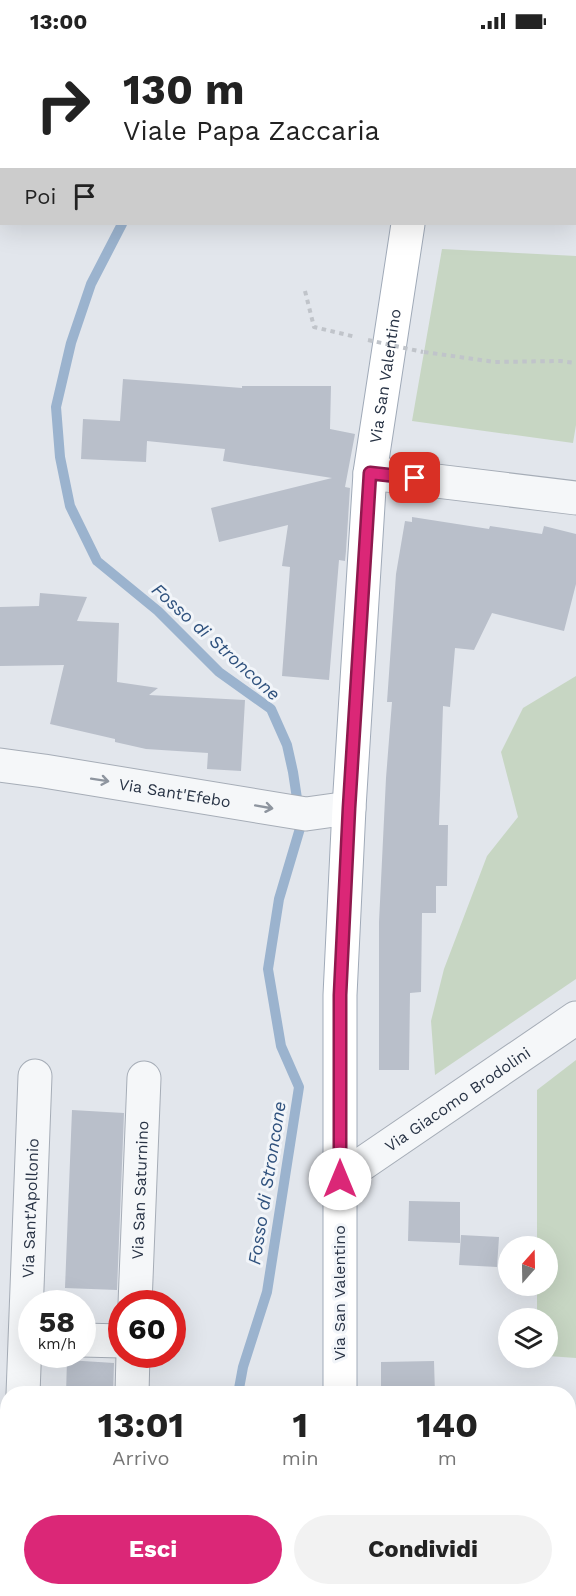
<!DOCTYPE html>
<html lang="it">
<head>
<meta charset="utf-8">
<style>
	:root { --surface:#fff; --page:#f2f2f2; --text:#222; --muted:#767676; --accent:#db2777 }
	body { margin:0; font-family:"Work Sans",sans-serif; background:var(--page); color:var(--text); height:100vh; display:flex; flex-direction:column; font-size:22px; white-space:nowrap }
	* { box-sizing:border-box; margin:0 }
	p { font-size:20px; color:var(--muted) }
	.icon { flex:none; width:33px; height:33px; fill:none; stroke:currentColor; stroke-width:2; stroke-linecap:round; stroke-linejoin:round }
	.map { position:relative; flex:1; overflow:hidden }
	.side { position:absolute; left:0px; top:1344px; width:576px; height:210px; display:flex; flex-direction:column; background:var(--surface); border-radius:24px 24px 0 0; box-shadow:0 6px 24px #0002 }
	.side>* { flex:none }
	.top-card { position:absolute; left:0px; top:0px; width:576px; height:183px; box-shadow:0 6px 24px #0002; background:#fff; color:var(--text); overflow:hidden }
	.needle { width:39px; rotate:20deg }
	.buttons { position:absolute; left:498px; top:1194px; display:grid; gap:12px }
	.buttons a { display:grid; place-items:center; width:60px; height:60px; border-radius:50%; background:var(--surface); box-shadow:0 6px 24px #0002; font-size:30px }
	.speed { position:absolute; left:18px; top:1248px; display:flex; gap:12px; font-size:30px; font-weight:700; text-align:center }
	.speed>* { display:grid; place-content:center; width:78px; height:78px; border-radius:50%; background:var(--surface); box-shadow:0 6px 24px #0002; line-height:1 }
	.speed small { font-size:15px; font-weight:400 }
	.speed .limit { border:9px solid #d22; background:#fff; color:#111 }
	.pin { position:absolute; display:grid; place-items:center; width:51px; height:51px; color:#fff; margin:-26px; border-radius:12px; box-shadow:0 3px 9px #0006 }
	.me { position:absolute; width:66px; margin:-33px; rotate:0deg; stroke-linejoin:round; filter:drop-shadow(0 0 4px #0008) }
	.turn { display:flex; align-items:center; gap:21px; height:126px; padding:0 24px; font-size:27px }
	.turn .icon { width:78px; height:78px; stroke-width:2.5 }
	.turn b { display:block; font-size:42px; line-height:51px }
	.then { display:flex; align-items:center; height:57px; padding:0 24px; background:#0003; gap:12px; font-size:22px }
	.eta { display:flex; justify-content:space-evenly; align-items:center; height:102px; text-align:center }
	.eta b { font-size:36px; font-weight:700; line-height:42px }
	.action { display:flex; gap:12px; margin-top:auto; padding:12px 24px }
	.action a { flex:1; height:69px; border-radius:36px; background:var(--accent); color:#fff; font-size:24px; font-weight:700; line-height:69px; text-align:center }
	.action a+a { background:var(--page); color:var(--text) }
	.status { display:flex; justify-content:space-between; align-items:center; height:42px; padding:0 30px; background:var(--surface); direction:ltr }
	.status svg { height:16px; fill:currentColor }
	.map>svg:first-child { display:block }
	.green { fill:#c7d6c3 }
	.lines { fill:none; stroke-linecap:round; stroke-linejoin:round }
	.stream { stroke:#9bb3ce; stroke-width:10 }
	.building { fill:#b9bfca }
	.minor-casing { stroke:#a6adb7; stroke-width:35 }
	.primary-casing { stroke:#a0aab8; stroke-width:35 }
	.path { stroke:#c0c4ca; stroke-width:4; stroke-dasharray:4.5 4.5; stroke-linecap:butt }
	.minor { stroke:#f5f7f9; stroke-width:33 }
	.primary { stroke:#fff; stroke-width:33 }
	.path-bridge { stroke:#c0c4ca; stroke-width:4; stroke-dasharray:4.5 4.5; stroke-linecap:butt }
	.oneway { stroke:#8e959f }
	.route-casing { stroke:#8e194d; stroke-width:15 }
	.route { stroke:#db2777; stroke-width:10 }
	.labels { text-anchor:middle; stroke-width:6; stroke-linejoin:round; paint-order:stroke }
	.street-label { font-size:16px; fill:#283345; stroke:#f2f5f9 }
	.water-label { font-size:18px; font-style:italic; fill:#2f517d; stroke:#f2f5f9 }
</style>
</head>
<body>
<div class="status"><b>13:00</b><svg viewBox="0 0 49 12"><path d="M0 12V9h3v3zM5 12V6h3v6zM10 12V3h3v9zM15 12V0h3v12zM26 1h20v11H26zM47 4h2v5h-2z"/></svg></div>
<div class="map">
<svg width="576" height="1554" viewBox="0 0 576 1554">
	<rect width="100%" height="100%" fill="#e2e6ec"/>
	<path class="green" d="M442 207 576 214V383L573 401 412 379Z
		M576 634V937L435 1033 431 979 444 927 487 814 518 775 501 710 523 666Z
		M576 1018V1316L548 1314V1276H537V1244H548V1204H537V1048Z"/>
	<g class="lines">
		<path class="stream" d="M237 2V0
			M122 182 91 242 71 301 56 365 60 415 70 464 97 519 158 569 219 630 271 667 287 703 293 730 301 783 279 857 268 927 281 1004 299 1045 267 1250 243 1325 238 1352
			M237 1546 238 1554"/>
	</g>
	<path class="building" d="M123 337 242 346V344H331L330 387 355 392 345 445 350 446 346 509 345 519 339 518 329 638 282 634 290 525 282 524 288 483 219 500 211 466 332 436 223 419 225 407 147 399 146 420 81 417 83 377 120 379Z
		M412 475 489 487 490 484 542 492 544 484 576 492V542L564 589 492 571 474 608 455 606 450 665 443 664 439 783H448L447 844H436V871H422L421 950 410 951 409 1028H379V880L386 736 392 660H387L396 532 405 479 412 480Z
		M40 551 87 555 77 579 119 581 117 640 158 646 149 653 245 658 241 729 207 727 208 711 146 707 115 700V697L50 682 64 623 0 624V565L39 564Z
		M72 1068 124 1071 117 1248 65 1246Z
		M409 1159 460 1160V1201L408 1199Z
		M461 1193 499 1195 497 1225 459 1223Z
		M67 1318 114 1321 113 1352H66Z
		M434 1319 435 1352H381V1320Z"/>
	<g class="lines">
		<defs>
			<g id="minor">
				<path d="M370 431 576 456"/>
				<path id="s1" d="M0 723 44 729 306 772 349 766"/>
				<path id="s2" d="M340 1137 576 976"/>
				<path id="s3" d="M135 1262 144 1036"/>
				<path d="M82 1298 122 1299"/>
				<path id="s4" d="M23 1352 35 1034"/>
				<path d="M132 1352 133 1312"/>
				<path d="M0 1517H8"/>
				<path d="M135 1546 138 1554"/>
			</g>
			<g id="primary">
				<path d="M446 2V0"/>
				<path id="s5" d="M340 1352V953L349 766 370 431 408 182"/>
				<path d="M354 1546 355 1554"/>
			</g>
		</defs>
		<use href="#minor" class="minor-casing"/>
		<use href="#primary" class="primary-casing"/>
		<path class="path" d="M305 249 314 285 356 295
			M424 310 495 320 560 319 576 321"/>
		<use href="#minor" class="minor"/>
		<use href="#primary" class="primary"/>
		<path class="path-bridge" d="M368 298 423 310"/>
	</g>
	<defs><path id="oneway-shaft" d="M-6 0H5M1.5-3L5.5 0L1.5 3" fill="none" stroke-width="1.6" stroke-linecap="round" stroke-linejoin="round" transform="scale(1.5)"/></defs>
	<g class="oneway">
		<use href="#oneway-shaft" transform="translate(100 738) rotate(9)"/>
		<use href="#oneway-shaft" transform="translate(264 765) rotate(10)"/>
	</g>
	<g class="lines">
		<defs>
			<path id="route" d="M340 1137V953L349 766 370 431 415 436"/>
		</defs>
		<use href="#route" class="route-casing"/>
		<use href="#route" class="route"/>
	</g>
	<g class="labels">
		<g class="street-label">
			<text dy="6" stroke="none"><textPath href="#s5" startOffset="1020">Via San Valentino</textPath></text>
			<text dy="6" stroke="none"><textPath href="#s1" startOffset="177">Via Sant'Efebo</textPath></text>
			<text dy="6" stroke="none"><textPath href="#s2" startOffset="142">Via Giacomo Brodolini</textPath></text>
			<text dy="6" stroke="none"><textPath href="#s3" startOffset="114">Via San Saturnino</textPath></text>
			<text dy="6" stroke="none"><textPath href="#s4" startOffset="186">Via Sant'Apollonio</textPath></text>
			<text transform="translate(339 1251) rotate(-90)" y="6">Via San Valentino</text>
		</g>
		<g class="water-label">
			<text transform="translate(216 600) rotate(42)" y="6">Fosso di Stroncone</text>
			<text transform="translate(267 1141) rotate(-81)" y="6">Fosso di Stroncone</text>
		</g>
	</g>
</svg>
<div class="buttons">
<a><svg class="needle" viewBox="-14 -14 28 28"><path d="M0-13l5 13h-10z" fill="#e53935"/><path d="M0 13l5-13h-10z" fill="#767676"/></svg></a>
<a><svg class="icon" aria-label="layers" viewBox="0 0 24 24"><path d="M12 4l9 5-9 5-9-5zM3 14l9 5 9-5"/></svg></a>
</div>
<div class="speed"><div>58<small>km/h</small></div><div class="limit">60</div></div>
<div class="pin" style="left:415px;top:436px;background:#d93025"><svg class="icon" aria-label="arrive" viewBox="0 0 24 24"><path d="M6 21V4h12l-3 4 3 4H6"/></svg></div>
<svg class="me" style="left:340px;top:1137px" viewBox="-20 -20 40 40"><circle r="19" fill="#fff"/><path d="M0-13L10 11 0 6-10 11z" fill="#db2777"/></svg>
<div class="top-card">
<div class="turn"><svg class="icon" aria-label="right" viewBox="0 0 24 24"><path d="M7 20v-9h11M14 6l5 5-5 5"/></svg><div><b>130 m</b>Viale Papa Zaccaria</div></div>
<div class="then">Poi<svg class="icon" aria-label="arrive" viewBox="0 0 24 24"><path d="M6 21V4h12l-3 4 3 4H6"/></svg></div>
</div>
<section class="side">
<div class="eta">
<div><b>13:01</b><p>Arrivo</p></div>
<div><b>1</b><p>min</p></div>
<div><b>140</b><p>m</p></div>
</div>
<div class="action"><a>Esci</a><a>Condividi</a></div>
</section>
</div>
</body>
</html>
